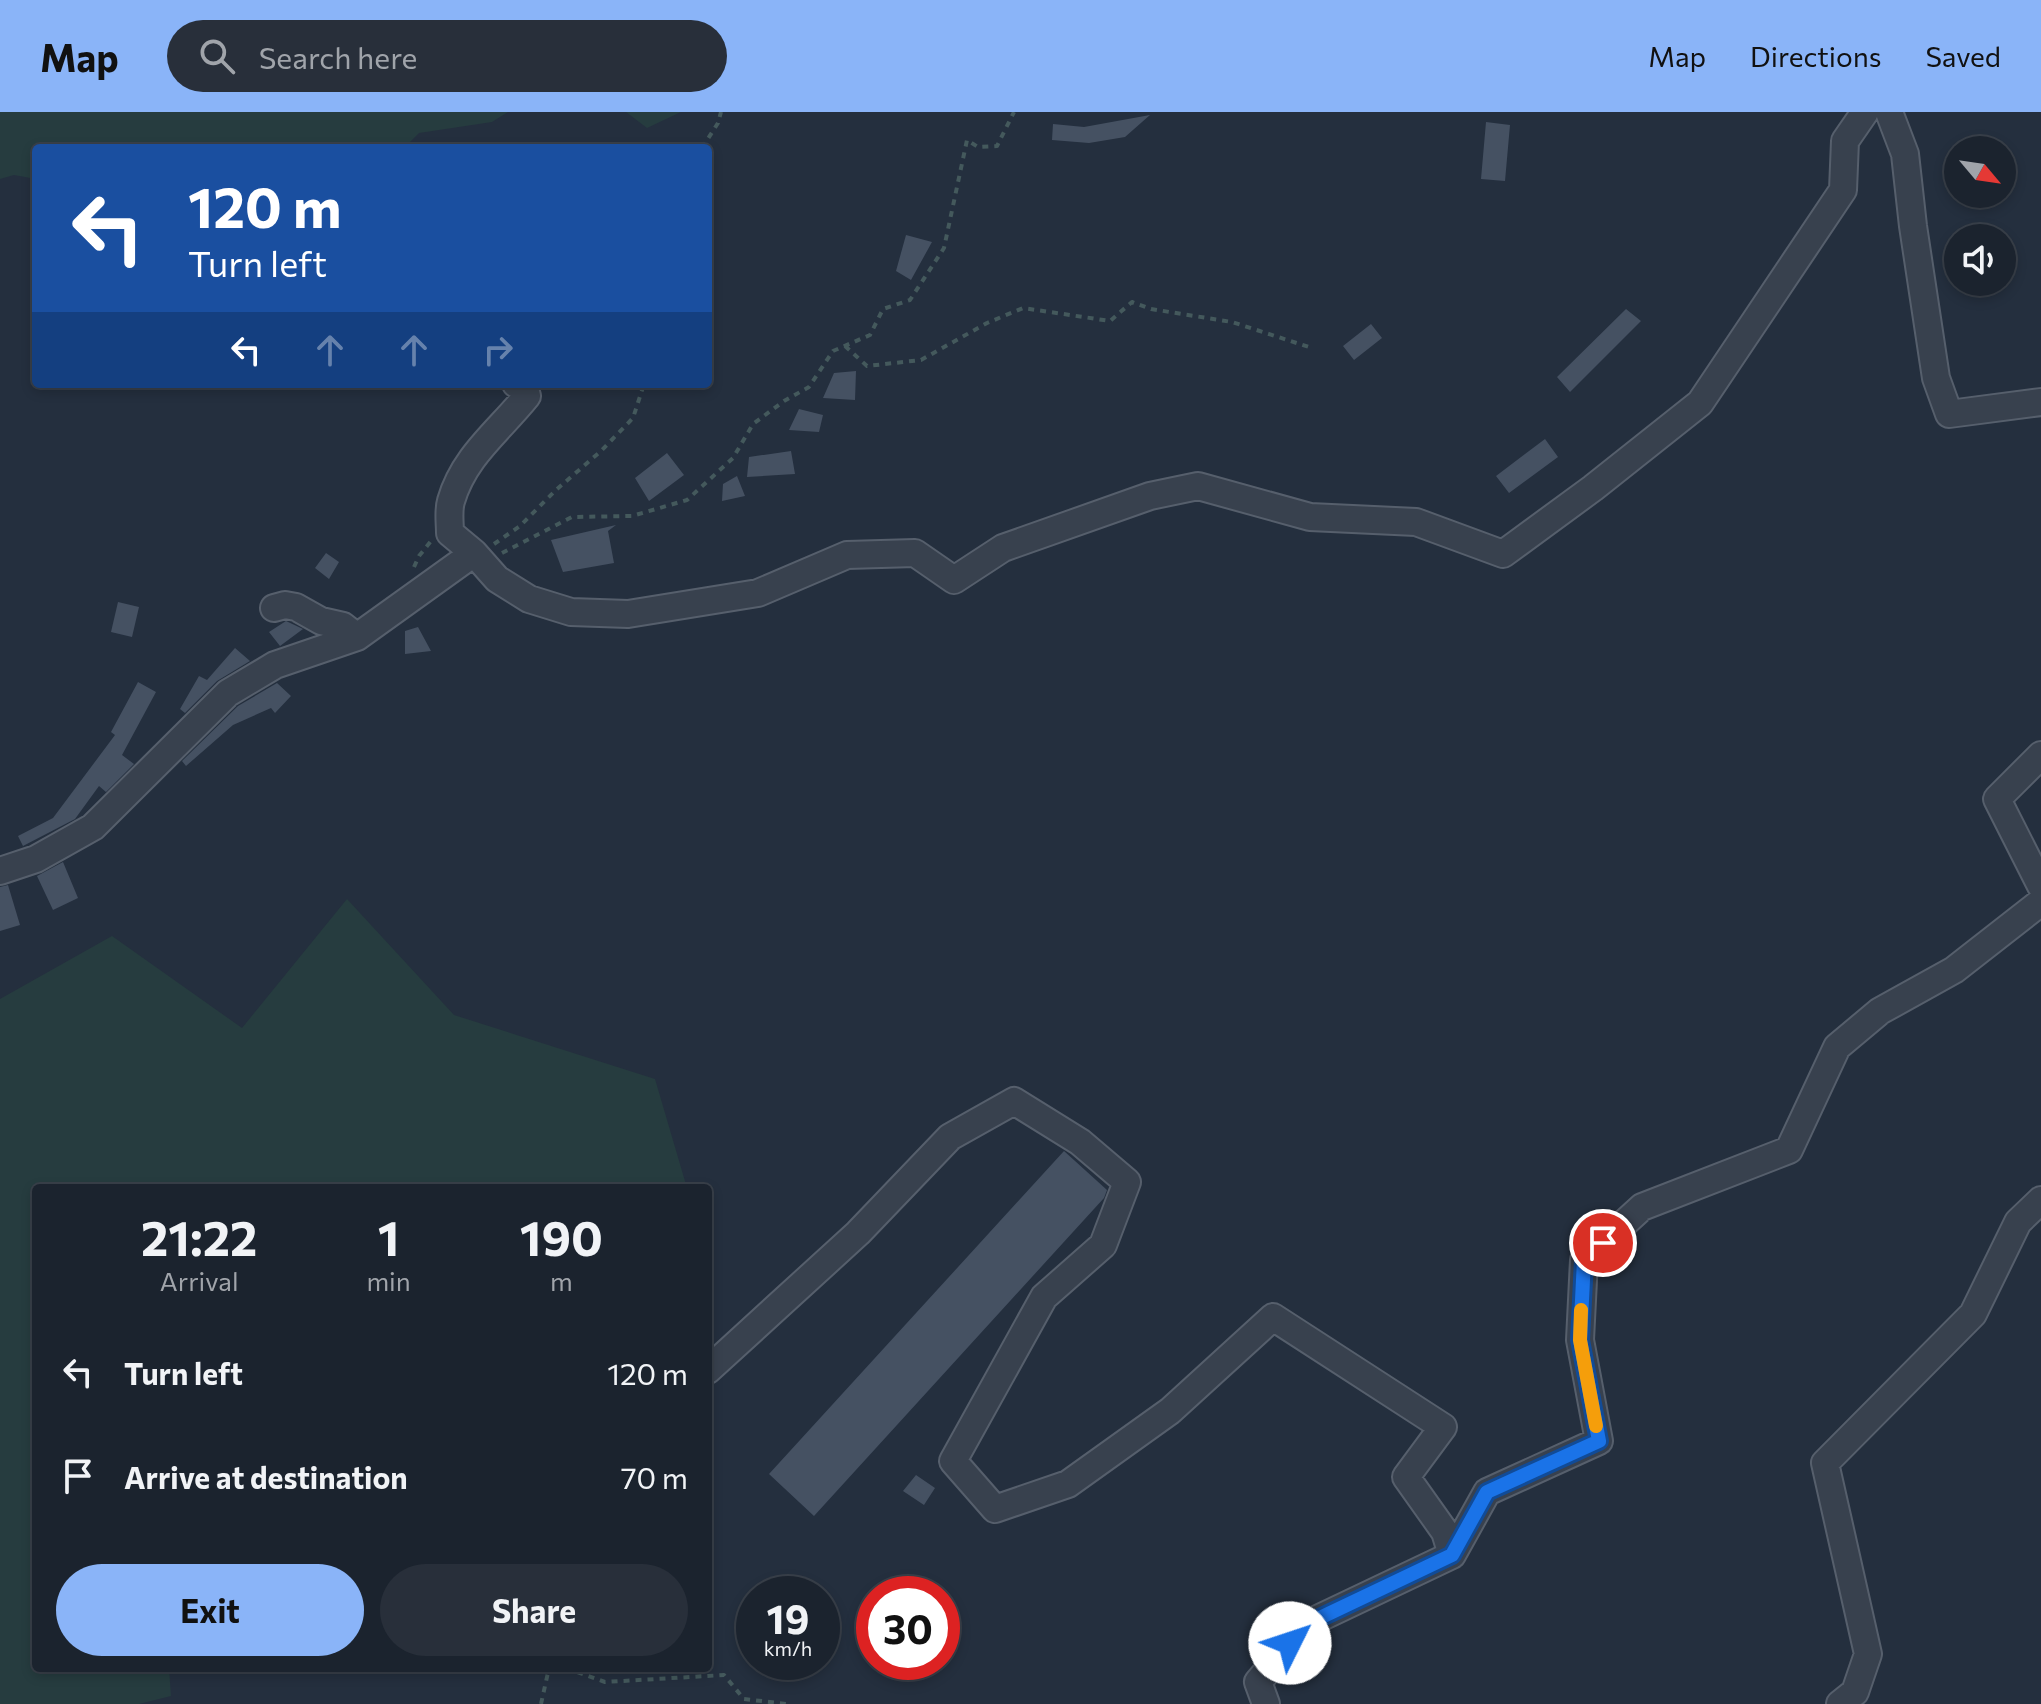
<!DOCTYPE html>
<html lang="en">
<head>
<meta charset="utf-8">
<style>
	:root { --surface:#1b232e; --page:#282f3a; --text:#f1f3f6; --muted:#a0a4aa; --line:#39404a; --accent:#8ab4f8 }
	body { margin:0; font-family:Commissioner,sans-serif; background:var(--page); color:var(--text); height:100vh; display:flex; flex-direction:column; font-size:30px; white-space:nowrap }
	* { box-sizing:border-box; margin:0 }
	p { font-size:26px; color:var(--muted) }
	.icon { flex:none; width:44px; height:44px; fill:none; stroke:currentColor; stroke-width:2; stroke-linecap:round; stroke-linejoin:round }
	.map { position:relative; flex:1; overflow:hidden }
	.details { position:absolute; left:32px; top:1072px; width:680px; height:488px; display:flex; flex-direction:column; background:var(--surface); border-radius:8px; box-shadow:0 4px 12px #0003,0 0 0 2px var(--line) }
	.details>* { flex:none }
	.hud { position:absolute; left:32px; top:32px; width:680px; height:244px; border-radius:8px; box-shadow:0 4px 12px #0003,0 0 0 2px var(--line); background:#1a4fa0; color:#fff; overflow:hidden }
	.needle { width:52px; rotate:119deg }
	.tools { position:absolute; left:1944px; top:24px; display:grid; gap:16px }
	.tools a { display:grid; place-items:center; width:72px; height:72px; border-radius:50%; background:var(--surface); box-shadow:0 4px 12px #0003,0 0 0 2px var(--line); font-size:40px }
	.speed { position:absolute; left:736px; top:1464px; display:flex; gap:16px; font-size:40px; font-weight:700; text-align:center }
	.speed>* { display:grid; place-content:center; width:104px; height:104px; border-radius:50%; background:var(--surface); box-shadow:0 4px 12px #0003,0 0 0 2px var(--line); line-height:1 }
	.speed small { font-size:20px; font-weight:400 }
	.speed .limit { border:12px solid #d22; background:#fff; color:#111 }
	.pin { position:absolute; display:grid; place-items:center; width:68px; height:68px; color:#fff; margin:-34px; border:4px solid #fff; border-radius:50%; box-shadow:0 2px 8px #0007 }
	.me { position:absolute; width:88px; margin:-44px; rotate:49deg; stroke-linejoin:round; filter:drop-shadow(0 0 6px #0008) }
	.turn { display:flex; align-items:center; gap:28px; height:168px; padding:0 24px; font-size:36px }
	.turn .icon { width:104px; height:104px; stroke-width:2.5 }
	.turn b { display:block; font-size:56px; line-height:68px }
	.lanes { display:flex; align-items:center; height:76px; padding:0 24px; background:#0003; justify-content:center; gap:40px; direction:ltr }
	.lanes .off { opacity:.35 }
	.eta { display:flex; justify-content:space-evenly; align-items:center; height:136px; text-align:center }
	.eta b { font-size:48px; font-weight:700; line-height:56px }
	.button { display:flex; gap:16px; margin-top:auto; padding:16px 24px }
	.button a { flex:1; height:92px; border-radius:48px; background:var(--accent); color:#111; font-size:32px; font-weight:700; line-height:92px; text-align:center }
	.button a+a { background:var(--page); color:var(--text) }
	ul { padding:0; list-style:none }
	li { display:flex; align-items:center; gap:24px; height:104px; padding:0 24px }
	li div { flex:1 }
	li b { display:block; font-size:30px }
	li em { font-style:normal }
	header { display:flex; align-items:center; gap:48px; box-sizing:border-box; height:112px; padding:0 40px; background:var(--accent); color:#111 }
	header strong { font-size:38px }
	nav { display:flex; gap:44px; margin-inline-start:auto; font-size:28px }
	.search { width:560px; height:72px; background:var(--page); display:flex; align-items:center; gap:20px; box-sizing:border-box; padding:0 28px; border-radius:44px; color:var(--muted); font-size:30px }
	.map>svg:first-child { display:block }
	.green { fill:#263c3f }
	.building { fill:#455162 }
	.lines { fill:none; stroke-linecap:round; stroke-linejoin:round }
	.minor-casing { stroke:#565f6c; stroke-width:30 }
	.path { stroke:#44595c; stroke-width:4; stroke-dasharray:6 6; stroke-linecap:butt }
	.minor { stroke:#38414e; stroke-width:26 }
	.route-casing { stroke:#114b97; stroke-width:20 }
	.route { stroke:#1a73e8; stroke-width:14 }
	.slow { stroke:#f59e0b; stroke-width:14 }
</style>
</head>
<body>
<header>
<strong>Map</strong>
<div class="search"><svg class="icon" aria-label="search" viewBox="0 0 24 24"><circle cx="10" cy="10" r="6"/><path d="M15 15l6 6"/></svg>Search here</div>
<nav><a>Map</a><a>Directions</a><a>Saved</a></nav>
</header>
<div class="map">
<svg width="2041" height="1592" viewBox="0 0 2041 1592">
	<rect width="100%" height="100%" fill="#242f3e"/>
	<path class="green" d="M0 0H508L492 10 419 21 404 36H36V67L14 63 0 67Z
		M626 0H681L647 16Z
		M347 787 454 903 655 967 687 1076H36V1556H169L171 1584 139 1592H0V887L112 824 242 916Z"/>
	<path class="building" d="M1150 3 1125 25 1089 31 1052 28 1053 12 1084 15Z
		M1486 10 1510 13 1505 69 1481 67Z
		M906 123 932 130 911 168 896 159Z
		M1626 197 1641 209 1570 280 1557 265Z
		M1371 212 1382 226 1354 248 1343 234Z
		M856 259 855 288 823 286 834 261Z
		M799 297 823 303 819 320 789 318Z
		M1545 327 1558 345 1509 381 1496 364Z
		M791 339 795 362 747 365 749 345Z
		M667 341 684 363 649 389 635 366Z
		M737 364 745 384 722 389 723 372Z
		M616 413 608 419 614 451 563 460 551 428Z
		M326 441 339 450 329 467 315 456Z
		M118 490 139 495 132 525 111 520Z
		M286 509 303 517 280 534 269 520Z
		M418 515 431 539 405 542V519Z
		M235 536 250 549 217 569 185 601 180 597 199 564 207 568Z
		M138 570 156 580 122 643 134 652 106 680 99 674 75 707 23 734 18 724 53 706 115 623 111 620Z
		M277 571 291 584 275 601 271 596 233 613 186 654 182 649 238 594Z
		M63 750 78 786 53 798 37 764Z
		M8 773 20 813 0 819V775Z
		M1064 1039 1107 1078 1104 1086 814 1404 769 1362Z
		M916 1363 935 1376 924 1393 903 1379Z"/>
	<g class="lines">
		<defs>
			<path id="minor" d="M1889 0 1905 42 1913 114 1936 266 1949 302 2041 290
				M516 272 525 277 527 284C499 319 464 344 451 389 448 399 450 411 450 421L474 441 497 467 529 487 571 500 628 502 758 481 847 443 915 441 954 468 1003 436 1150 384 1198 374 1310 405 1416 410 1503 442 1593 376 1700 291 1843 78 1845 29 1865 0
				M274 496 285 493 296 495 321 509 343 514 357 525
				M2041 643 1997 687 2041 774
				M0 759 36 747 93 715 228 581 275 553 357 525 474 441
				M708 1258 858 1121 950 1025 1014 989 1080 1030 1127 1070 1103 1133 1044 1185 953 1349 995 1397 1068 1372 1170 1299 1273 1205 1443 1315 1406 1365 1445 1420 1452 1443
				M1266 1592 1258 1570 1307 1512 1452 1443 1487 1380 1599 1329 1580 1228 1584 1148 1642 1095 1789 1038 1837 935 1880 899 1954 858 2041 790
				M1840 1592 1855 1580 1868 1542 1825 1351 1973 1202 2018 1110 2041 1088"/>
		</defs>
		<use href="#minor" class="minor-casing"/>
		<path class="path" d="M702 36 718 11 721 0
			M845 234 867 254 921 248 987 211 1023 196 1110 209 1132 190 1151 197 1232 210 1312 236
			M494 432 520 414 556 378 601 339 633 306 644 272
			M502 441 572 405 632 404 687 388 733 346 753 312 784 289 809 275 833 239 870 223 883 197 910 188 944 136 967 28 978 35 997 34 1014 0
			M414 455 419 444 431 429
			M566 1556 605 1570 724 1563 744 1587 787 1592
			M541 1592 549 1556"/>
		<use href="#minor" class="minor"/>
	</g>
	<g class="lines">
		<defs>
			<path id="route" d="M1290 1531 1307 1512 1452 1443 1487 1380 1599 1329 1580 1228 1584 1148 1603 1131"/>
		</defs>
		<use href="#route" class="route-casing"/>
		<use href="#route" class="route"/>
		<path class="slow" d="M1581 1198 1580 1228 1596 1314"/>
	</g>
</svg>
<div class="tools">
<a><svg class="needle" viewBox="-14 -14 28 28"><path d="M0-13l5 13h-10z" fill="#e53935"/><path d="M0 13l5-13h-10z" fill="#a0a4aa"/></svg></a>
<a><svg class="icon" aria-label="sound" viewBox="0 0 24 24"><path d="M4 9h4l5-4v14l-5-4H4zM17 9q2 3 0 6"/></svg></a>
</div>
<div class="speed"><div>19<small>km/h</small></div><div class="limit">30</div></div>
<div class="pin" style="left:1603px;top:1131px;background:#d93025"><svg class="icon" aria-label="arrive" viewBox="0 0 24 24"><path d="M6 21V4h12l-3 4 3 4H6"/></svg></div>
<svg class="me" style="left:1290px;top:1531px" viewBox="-20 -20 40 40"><circle r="19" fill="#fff"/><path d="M0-13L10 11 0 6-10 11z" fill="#1a73e8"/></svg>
<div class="hud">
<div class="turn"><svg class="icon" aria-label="left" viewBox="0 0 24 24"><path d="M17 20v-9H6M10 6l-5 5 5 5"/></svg><div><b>120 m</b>Turn left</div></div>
<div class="lanes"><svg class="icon" aria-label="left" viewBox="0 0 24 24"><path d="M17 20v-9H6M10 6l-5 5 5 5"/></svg><svg class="icon off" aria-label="ahead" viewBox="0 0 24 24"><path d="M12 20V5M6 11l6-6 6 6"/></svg><svg class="icon off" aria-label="ahead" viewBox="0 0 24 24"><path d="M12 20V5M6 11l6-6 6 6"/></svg><svg class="icon off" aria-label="right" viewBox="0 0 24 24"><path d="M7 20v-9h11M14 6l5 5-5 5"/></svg></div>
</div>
<section class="details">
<div class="eta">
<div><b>21:22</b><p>Arrival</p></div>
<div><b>1</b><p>min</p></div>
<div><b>190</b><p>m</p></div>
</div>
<ul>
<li><svg class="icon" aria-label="left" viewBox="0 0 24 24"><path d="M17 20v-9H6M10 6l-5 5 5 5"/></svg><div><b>Turn left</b></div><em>120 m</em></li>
<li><svg class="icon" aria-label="arrive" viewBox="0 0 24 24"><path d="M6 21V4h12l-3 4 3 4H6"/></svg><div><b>Arrive at destination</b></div><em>70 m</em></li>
</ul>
<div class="button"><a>Exit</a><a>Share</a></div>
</section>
</div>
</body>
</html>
